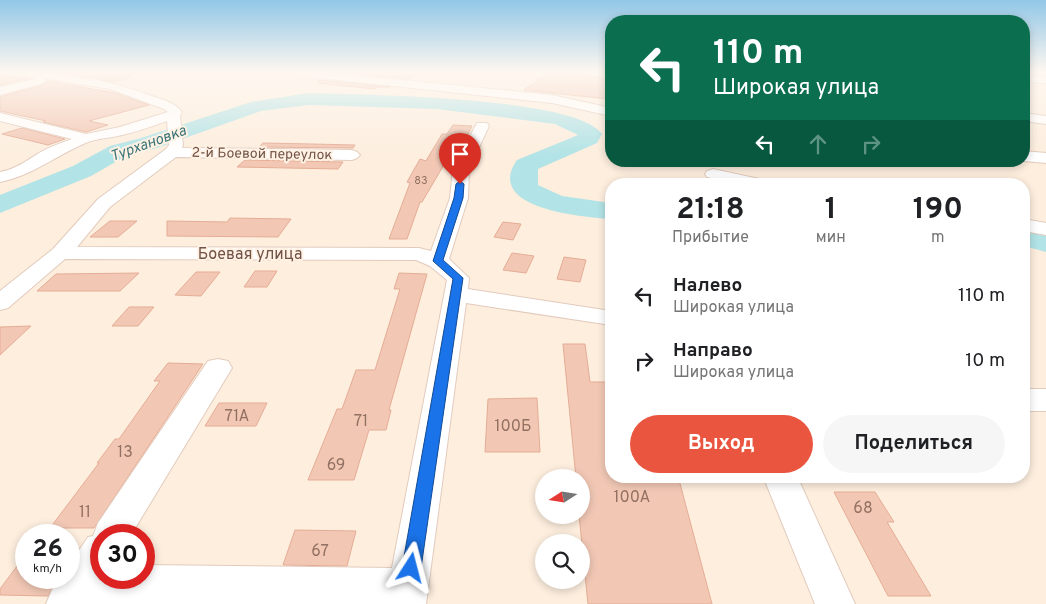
<!DOCTYPE html>
<html lang="ru">
<head>
<meta charset="utf-8">
<style>
	:root { --surface:#fff; --page:#f6f6f6; --text:#202124; --muted:#757577; --accent:#ea553f }
	body { margin:0; font-family:Overpass,sans-serif; background:var(--page); color:var(--text); height:100vh; display:flex; flex-direction:column; font-size:19px; white-space:nowrap }
	* { box-sizing:border-box; margin:0 }
	p { font-size:16px; color:var(--muted) }
	.icon { flex:none; width:28px; height:28px; fill:none; stroke:currentColor; stroke-width:2; stroke-linecap:round; stroke-linejoin:round }
	.map { position:relative; flex:1; overflow:hidden }
	.drawer { position:absolute; left:605px; top:178px; width:425px; height:305px; display:flex; flex-direction:column; background:var(--surface); border-radius:20px; box-shadow:0 2px 8px #0003 }
	.drawer>* { flex:none }
	.banner { position:absolute; left:605px; top:15px; width:425px; height:152px; border-radius:20px; box-shadow:0 2px 8px #0003; background:#0b6e4f; color:#fff; overflow:hidden }
	.needle { width:32px; rotate:258deg }
	.tools { position:absolute; left:535px; top:469px; display:grid; gap:10px }
	.tools a { display:grid; place-items:center; width:55px; height:55px; border-radius:50%; background:var(--surface); box-shadow:0 2px 8px #0003; font-size:25px }
	.speed { position:absolute; left:15px; top:524px; display:flex; gap:10px; font-size:25px; font-weight:700; text-align:center }
	.speed>* { display:grid; place-content:center; width:65px; height:65px; border-radius:50%; background:var(--surface); box-shadow:0 2px 8px #0003; line-height:1 }
	.speed small { font-size:12px; font-weight:400 }
	.speed .limit { border:8px solid #d22; background:#fff; color:#111 }
	.pin { position:absolute; display:grid; place-items:center; width:42px; height:42px; color:#fff; margin:-51px -21px; border-radius:50% 50% 50% 0; rotate:-45deg; box-shadow:0 0 5px #0007 }
	.pin .icon { rotate:45deg }
	.me { position:absolute; width:55px; margin:-28px; rotate:9deg; stroke-linejoin:round; filter:drop-shadow(0 0 4px #0008) }
	.turn { display:flex; align-items:center; gap:18px; height:105px; padding:0 25px; font-size:22px }
	.turn .icon { width:65px; height:65px; stroke-width:2.5 }
	.turn b { display:block; font-size:35px; line-height:42px }
	.lanes { display:flex; align-items:center; height:48px; padding:0 25px; background:#0003; justify-content:center; gap:25px; direction:ltr }
	.lanes .off { opacity:.35 }
	.eta { display:flex; justify-content:space-evenly; align-items:center; height:85px; text-align:center }
	.eta b { font-size:30px; font-weight:700; line-height:35px }
	.primary-button { display:flex; gap:10px; margin-top:auto; padding:10px 25px }
	.primary-button a { flex:1; height:58px; border-radius:30px; background:var(--accent); color:#fff; font-size:20px; font-weight:700; line-height:58px; text-align:center }
	.primary-button a+a { background:var(--page); color:var(--text) }
	ul { padding:0; list-style:none }
	li { display:flex; align-items:center; gap:15px; height:65px; padding:0 25px }
	li div { flex:1 }
	li b { display:block; font-size:19px }
	li em { font-style:normal }
	.map>svg:first-child { display:block }
	.lines { fill:none; stroke-linecap:round; stroke-linejoin:round }
	.river { fill:#b2e3e6; fill-rule:evenodd }
	.building { fill:#f2c8b5; stroke:#e5ac95 }
	.minor-casing { stroke:#e2cbbd; stroke-width:2 }
	.minor { fill:#fff; fill-rule:evenodd }
	.route { fill:#1a73e8; stroke:#114b97 }
	.labels { text-anchor:middle; stroke-width:4; stroke-linejoin:round; paint-order:stroke }
	.far-number-label { font-size:11px; fill:#927062 }
	.far-street-label { font-size:14px; fill:#725246; stroke:#fff2e4 }
	.far-water-label { font-size:15px; font-style:italic; fill:#3a7478; stroke:#fff2e4 }
	.street-label { font-size:16px; fill:#725246; stroke:#fff2e4 }
	.near-number-label { font-size:16px; fill:#927062 }
</style>
</head>
<body>
<div class="map">
<svg width="1046" height="604" viewBox="0 0 1046 604">
	<rect width="100%" height="100%" fill="#fdeede"/>
	<g class="lines">
		<path class="river" d="M309 93C360 95 576 96 602 134L597 143 538 169V185L562 196 611 203V219C584 217 483 209 517 160L578 135 555 124 437 109 309 105 261 111 157 148 126 156 91 176 0 213V195L73 166 110 146 141 138 251 102Z
			M1024 228 1046 233V252L1024 246Z"/>
	</g>
	<path class="building" d="M51 72H130L131 77 113 82Z
		M340 72H420L407 79Z
		M549 72 581 74 587 77 611 79V91L608 99 524 90Z
		M0 74 6 77 27 79 0 85Z
		M318 80 390 87H378L374 89 318 83Z
		M48 81 115 93 149 105 89 121 108 125 86 132 43 122 46 121 0 111V97L44 85Z
		M453 125 472 126 459 151H452L422 202H420L407 239H389L410 183 407 182 420 159 426 161 442 134H447Z
		M22 128 65 139 48 145 2 134Z
		M263 143 312 144 355 145 353 148 259 147Z
		M245 160 343 162 338 169 237 167Z
		M230 218 291 219 278 237 167 236V221L227 222Z
		M110 221H137L118 237H90Z
		M503 222 521 224 513 240 494 237Z
		M512 253 534 256 526 273 503 270Z
		M564 257 586 260 580 282 557 279Z
		M255 271H277L267 287H244Z
		M196 272H220L201 296 175 295Z
		M139 273 120 291H37L56 274Z
		M399 273 427 274 389 410H391L386 430H369L354 480H308L337 409H342L356 370H375L400 289H394Z
		M129 307H154L138 326H112Z
		M31 326 0 355V327Z
		M563 344H585L590 382H611V476H678L712 604H588L579 515H581V478H576Z
		M168 363 203 364 94 528H50L99 463H97L115 439H119L160 381H154Z
		M537 398 540 452H485L488 399Z
		M219 403H267L256 426H205Z
		M834 492H875L894 522H887L931 596H888Z
		M295 530 356 531 347 566 283 565Z
		M26 554V578H58L48 596 0 595V589Z"/>
	<g class="lines">
		<defs>
			<path id="minor" d="M1 72C55 72 97 76 149 95 160 99 175 102 182 112L180 116 183 145 182 148 352 150 357 152 360 155 357 158 352 160 176 157 110 207 77 247 419 248 431 251 450 198 453 169 477 123H487L489 126 469 169 468 198 449 259 469 278 468 289 611 311V325L466 303 426 604H46L52 590 60 578H69V565L88 537 93 536 98 523 208 361 218 359 228 361 232 368 131 535H101V578H144V565L392 568 447 280 430 266 416 260 65 259 8 308 0 310V291L53 249 98 199 166 149 169 145 167 121C152 126 137 132 122 135 111 138 99 138 88 142 56 155 34 175 0 182V172C16 169 26 161 39 153 49 147 61 143 72 139L0 121V113L86 134 120 127 168 112 164 109 110 89 42 78 46 81 44 83 0 95V87L39 78 6 75Z
				M287 72H322L552 95 611 108V116L552 103 292 75Z
				M582 72H611V77L587 75Z
				M1024 76 1046 77V83L1024 82Z
				M1024 113 1046 116V124L1024 121Z
				M1024 151 1046 153V163L1024 161Z
				M713 169 764 180 766 184H734L707 177 705 174 707 171Z
				M1024 219 1046 223V235L1024 231Z
				M1024 389H1046V411H1024Z
				M763 476H797L855 604H815Z"/>
		</defs>
		<use href="#minor" class="minor-casing"/>
		<use href="#minor" class="minor"/>
	</g>
	<linearGradient id="sky" x2="0" y2="1"><stop stop-color="#92c7e7"/><stop offset="0.46" stop-color="#fef7f0"/><stop offset="1" stop-color="#fef7f0" stop-opacity="0"/></linearGradient>
	<rect width="1046" height="156" fill="url(#sky)"/>
	<path class="route" d="M460 181 464 184 463 198 443 260 463 278 421 568 418 574 411 577 405 574 402 568 453 279 433 261 454 198 456 184Z"/>
	<g class="labels">
		<g class="far-number-label">
			<text x="421" y="184">83</text>
		</g>
		<g class="far-street-label">
			<text transform="translate(262 153) rotate(1)" y="5">2-й Боевой переулок</text>
		</g>
		<g class="far-water-label">
			<text transform="translate(148 143) rotate(-20)" y="5">Турхановка</text>
		</g>
		<g class="street-label">
			<text x="250" y="259">Боевая улица</text>
		</g>
		<g class="near-number-label">
			<text x="237" y="421">71А</text>
			<text x="361" y="426">71</text>
			<text x="513" y="431">100Б</text>
			<text x="125" y="457">13</text>
			<text x="336" y="470">69</text>
			<text x="632" y="502">100А</text>
			<text x="863" y="513">68</text>
			<text x="85" y="517">11</text>
			<text x="320" y="556">67</text>
		</g>
	</g>
</svg>
<div class="tools">
<a><svg class="needle" viewBox="-14 -14 28 28"><path d="M0-13l5 13h-10z" fill="#e53935"/><path d="M0 13l5-13h-10z" fill="#757577"/></svg></a>
<a><svg class="icon" aria-label="search" viewBox="0 0 24 24"><circle cx="10" cy="10" r="6"/><path d="M15 15l6 6"/></svg></a>
</div>
<div class="speed"><div>26<small>km/h</small></div><div class="limit">30</div></div>
<div class="pin" style="left:460px;top:184px;background:#d93025"><svg class="icon" aria-label="arrive" viewBox="0 0 24 24"><path d="M6 21V4h12l-3 4 3 4H6"/></svg></div>
<svg class="me" style="left:411px;top:568px" viewBox="-20 -20 40 40"><path d="M0-17L14 15 0 8-14 15z" fill="#1a73e8" stroke="#fff" stroke-width="4"/></svg>
<div class="banner">
<div class="turn"><svg class="icon" aria-label="left" viewBox="0 0 24 24"><path d="M17 20v-9H6M10 6l-5 5 5 5"/></svg><div><b>110 m</b>Широкая улица</div></div>
<div class="lanes"><svg class="icon" aria-label="left" viewBox="0 0 24 24"><path d="M17 20v-9H6M10 6l-5 5 5 5"/></svg><svg class="icon off" aria-label="ahead" viewBox="0 0 24 24"><path d="M12 20V5M6 11l6-6 6 6"/></svg><svg class="icon off" aria-label="right" viewBox="0 0 24 24"><path d="M7 20v-9h11M14 6l5 5-5 5"/></svg></div>
</div>
<section class="drawer">
<div class="eta">
<div><b>21:18</b><p>Прибытие</p></div>
<div><b>1</b><p>мин</p></div>
<div><b>190</b><p>m</p></div>
</div>
<ul>
<li><svg class="icon" aria-label="left" viewBox="0 0 24 24"><path d="M17 20v-9H6M10 6l-5 5 5 5"/></svg><div><b>Налево</b><p>Широкая улица</p></div><em>110 m</em></li>
<li><svg class="icon" aria-label="right" viewBox="0 0 24 24"><path d="M7 20v-9h11M14 6l5 5-5 5"/></svg><div><b>Направо</b><p>Широкая улица</p></div><em>10 m</em></li>
</ul>
<div class="primary-button"><a>Выход</a><a>Поделиться</a></div>
</section>
</div>
</body>
</html>
